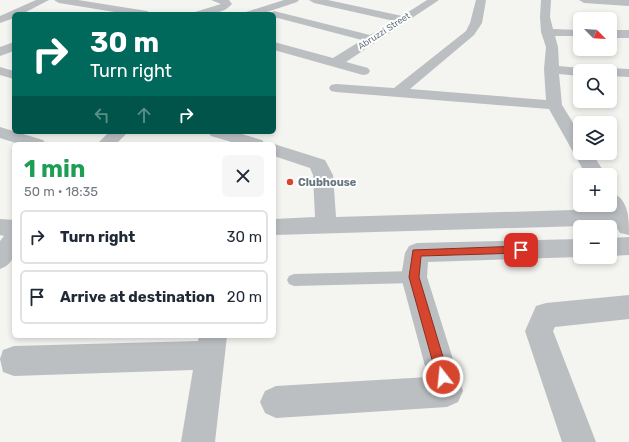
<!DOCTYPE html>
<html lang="en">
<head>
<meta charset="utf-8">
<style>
	:root { --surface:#fff; --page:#f6f6f7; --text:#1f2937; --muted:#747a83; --line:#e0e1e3 }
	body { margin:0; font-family:Rubik,sans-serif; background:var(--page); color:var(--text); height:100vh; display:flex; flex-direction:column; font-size:15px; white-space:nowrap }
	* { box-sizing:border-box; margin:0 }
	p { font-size:13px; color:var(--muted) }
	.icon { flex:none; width:22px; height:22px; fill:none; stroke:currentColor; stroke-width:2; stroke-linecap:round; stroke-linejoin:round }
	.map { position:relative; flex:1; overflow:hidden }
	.sheet { position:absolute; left:12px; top:142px; width:264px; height:196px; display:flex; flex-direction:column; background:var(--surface); border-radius:6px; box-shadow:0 2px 6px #0003 }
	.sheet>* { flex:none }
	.guide { position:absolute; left:12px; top:12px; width:264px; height:122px; border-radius:6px; box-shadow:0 2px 6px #0003; background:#00695c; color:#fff; overflow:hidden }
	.needle { width:26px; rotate:114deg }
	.controls { position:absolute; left:573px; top:12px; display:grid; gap:8px }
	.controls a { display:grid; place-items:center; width:44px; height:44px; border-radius:6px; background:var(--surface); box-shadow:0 2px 6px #0003; font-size:20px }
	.pin { position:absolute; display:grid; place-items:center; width:34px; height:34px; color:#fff; margin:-17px; border-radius:8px; box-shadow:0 2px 6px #0006 }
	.me { position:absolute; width:44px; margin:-22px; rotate:344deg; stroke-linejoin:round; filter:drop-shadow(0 0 3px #0008) }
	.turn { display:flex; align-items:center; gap:14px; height:84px; padding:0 12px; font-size:18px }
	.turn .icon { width:52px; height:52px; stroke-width:2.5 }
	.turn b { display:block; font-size:28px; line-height:34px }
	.lanes { display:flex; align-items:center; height:38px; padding:0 12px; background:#0003; justify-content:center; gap:20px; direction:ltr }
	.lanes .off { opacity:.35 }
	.round { display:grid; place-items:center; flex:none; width:42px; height:42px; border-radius:6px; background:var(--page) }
	.headline { display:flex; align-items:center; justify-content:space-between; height:68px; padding:0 12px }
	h1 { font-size:24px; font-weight:700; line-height:30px; color:#1e9e55 }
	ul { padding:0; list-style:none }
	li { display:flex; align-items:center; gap:12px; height:54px; margin:0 8px 6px; padding:0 4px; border:2px solid var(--line); border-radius:6px }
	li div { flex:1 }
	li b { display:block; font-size:15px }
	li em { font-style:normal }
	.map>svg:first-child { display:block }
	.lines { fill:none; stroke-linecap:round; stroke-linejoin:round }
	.service { fill:#bbbfc2; fill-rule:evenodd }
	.minor { fill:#bbbfc2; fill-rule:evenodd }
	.route { fill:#d6462e; stroke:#8b2e1e }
	.poi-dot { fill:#d6462e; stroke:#fff; stroke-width:1.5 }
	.labels { text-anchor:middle; stroke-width:4; stroke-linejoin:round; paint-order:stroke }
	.far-street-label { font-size:9px; fill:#65767f; stroke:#fff }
	.poi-label { font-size:11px; font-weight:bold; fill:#65767f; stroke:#fff; text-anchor:start }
</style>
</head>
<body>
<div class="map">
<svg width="629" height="442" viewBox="0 0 629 442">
	<rect width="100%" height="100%" fill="#f4f4f0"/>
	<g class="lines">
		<path class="service" d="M414 271 419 273 421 277 419 281 414 283 294 286 289 284 287 280 289 276 294 274Z"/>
		<path class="minor" d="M36 0H49L22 14H14V18L0 23V16Z
			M54 0H78L147 11 152 14H127L59 3Z
			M211 0H229L232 4C223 15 206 14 194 14L195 12 221 4Z
			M284 0H299L297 2 261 14H245L246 12Z
			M309 0H328L402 16 427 0H439L346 62 368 68 370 71 368 74 363 75 274 50V42L333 58 362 40 274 17V14H269L274 11 370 35 394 21 314 3Z
			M476 0H486L482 23 474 35 410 89 546 100 544 69 546 47 541 32 540 17 541 0H551L550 17 553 29 580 30V36H555L558 47 559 66 580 68 586 71H580V76L559 74 562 105 580 134V153H592L606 175H586L549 109 336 92 331 91 329 88 331 85 336 84 394 88 466 31 470 23Z
			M579 0H629V6L584 3Z
			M610 30H629V38H610Z
			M14 42V51L0 56V47Z
			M0 67 14 71V79L0 75Z
			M610 68 629 69V77L610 76V71H604Z
			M0 127 43 140 46 144H19L0 138Z
			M109 132H128L116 144H97Z
			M208 132H235L262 140 265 144H238L211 136Z
			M274 144 325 160 333 175 336 217 606 209 603 205H610V192C629 198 629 218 629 235L620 233 615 225 274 235V219L315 217 313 175 310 168 274 156Z
			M0 219 14 220C14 239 21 262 0 269V241L4 236 0 235Z
			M629 237V255L610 256V238Z
			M580 239V257L428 262 427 277 463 391 458 402 447 407 276 418 265 413 260 402 265 391 276 386 428 377 401 277 405 253 409 246 417 243Z
			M629 295V319L555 327 553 331 596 442H562L525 331 536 306 546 303Z
			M199 336H227L215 442H181L193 370 14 376 3 372 0 359 3 350 14 346 198 341Z"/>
	</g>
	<path class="route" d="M521 246 525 250 521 253 421 256 419 277 449 377 447 381 443 383 438 381 409 277 413 250Z"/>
	<circle class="poi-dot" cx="290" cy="182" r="4"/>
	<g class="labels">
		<g class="far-street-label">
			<text transform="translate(384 31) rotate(-33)" y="3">Abruzzi Street</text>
		</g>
		<g class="poi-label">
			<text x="298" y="186">Clubhouse</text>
		</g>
	</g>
</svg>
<div class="controls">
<a><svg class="needle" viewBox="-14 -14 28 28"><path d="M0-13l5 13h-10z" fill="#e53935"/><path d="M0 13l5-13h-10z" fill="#747a83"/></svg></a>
<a><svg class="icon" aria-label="search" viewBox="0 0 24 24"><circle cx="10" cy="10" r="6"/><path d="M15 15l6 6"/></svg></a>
<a><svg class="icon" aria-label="layers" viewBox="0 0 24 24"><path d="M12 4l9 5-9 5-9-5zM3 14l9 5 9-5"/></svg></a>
<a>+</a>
<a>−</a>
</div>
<div class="pin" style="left:521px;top:250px;background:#d93025"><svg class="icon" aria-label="arrive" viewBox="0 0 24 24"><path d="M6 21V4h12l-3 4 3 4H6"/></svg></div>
<svg class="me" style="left:443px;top:377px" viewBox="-20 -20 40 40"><circle r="17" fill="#d6462e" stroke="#fff" stroke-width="3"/><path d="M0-11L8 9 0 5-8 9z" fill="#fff"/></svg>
<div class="guide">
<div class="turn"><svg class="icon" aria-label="right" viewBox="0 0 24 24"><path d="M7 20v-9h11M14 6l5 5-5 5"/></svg><div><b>30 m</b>Turn right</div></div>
<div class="lanes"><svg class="icon off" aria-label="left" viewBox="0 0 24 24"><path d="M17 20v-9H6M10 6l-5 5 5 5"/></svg><svg class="icon off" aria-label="ahead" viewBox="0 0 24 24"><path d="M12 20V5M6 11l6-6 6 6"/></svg><svg class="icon" aria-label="right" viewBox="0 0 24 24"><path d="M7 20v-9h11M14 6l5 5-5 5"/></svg></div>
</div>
<section class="sheet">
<div class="headline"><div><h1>1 min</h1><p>50 m · 18:35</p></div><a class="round"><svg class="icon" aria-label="close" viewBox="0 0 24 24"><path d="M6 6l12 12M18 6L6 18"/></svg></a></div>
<ul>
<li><svg class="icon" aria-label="right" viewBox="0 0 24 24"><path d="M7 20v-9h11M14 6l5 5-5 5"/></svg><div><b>Turn right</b></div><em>30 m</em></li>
<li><svg class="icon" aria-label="arrive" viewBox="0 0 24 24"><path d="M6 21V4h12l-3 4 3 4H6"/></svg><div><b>Arrive at destination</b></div><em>20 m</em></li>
</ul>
</section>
</div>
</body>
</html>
